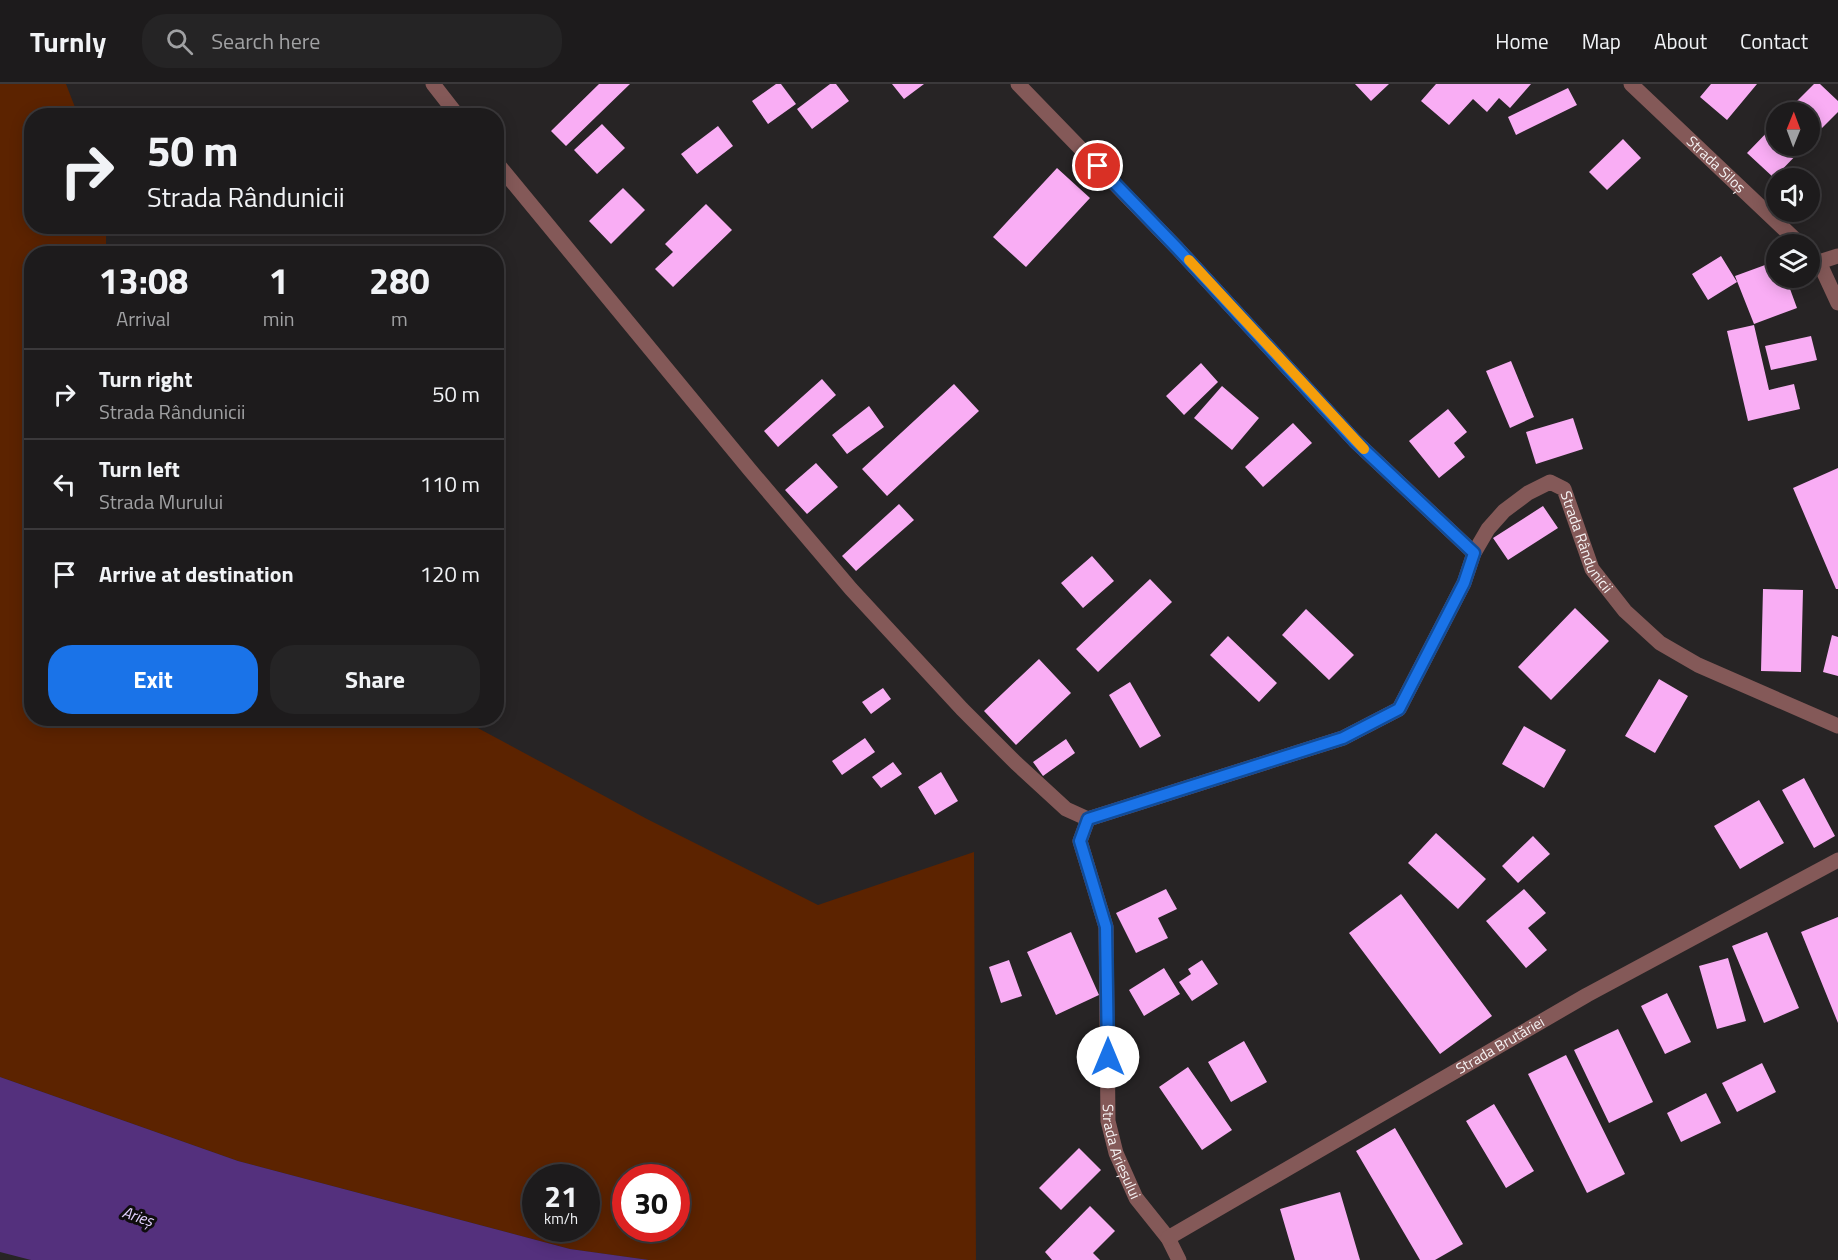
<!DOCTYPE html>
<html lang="en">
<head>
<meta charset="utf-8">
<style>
	:root { --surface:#1d1b1c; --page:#252425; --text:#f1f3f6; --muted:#a0a1a3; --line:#3b393b; --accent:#1a73e8 }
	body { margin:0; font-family:"Titillium Web",sans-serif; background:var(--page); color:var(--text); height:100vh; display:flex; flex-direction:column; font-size:22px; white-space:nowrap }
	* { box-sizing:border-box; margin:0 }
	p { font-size:20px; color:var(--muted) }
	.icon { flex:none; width:33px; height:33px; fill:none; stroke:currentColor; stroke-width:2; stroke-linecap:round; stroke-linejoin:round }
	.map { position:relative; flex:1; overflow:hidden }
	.details { position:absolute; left:24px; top:162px; width:480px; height:480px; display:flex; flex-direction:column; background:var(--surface); border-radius:24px; box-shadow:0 3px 15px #0003,0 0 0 2px var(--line) }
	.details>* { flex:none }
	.guide { position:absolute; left:24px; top:24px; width:480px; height:126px; border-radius:24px; box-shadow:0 3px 15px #0003,0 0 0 2px var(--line); background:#1d1b1c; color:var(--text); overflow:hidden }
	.needle { width:39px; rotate:1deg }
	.fabs { position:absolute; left:1766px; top:18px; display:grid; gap:12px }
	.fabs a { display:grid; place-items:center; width:54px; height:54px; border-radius:50%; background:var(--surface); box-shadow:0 3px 15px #0003,0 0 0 2px var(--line); font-size:30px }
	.speed { position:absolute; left:522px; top:1080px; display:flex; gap:12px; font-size:30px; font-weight:700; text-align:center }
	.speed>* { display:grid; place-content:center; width:78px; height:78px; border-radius:50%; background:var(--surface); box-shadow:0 3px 15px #0003,0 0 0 2px var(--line); line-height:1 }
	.speed small { font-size:15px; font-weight:400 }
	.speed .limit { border:9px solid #d22; background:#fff; color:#111 }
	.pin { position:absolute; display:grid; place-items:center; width:51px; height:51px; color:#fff; margin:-26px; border:3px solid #fff; border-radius:50%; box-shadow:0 2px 6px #0007 }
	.me { position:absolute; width:66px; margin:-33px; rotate:0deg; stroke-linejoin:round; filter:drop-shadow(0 0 4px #0008) }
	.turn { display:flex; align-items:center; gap:21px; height:126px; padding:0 24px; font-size:27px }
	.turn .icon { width:78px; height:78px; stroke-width:2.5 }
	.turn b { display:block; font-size:42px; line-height:51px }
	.eta { display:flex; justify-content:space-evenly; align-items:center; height:102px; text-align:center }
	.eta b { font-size:36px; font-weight:700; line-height:42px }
	.primary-button { display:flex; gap:12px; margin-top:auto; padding:12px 24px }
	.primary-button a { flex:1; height:69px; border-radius:24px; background:var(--accent); color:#fff; font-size:24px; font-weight:700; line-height:69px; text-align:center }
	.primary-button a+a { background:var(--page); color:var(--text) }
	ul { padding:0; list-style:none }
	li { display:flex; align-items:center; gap:18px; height:90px; padding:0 24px; border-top:2px solid var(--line) }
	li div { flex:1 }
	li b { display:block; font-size:22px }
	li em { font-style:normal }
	header { display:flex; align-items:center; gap:36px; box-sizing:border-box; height:84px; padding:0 30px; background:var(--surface); border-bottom:2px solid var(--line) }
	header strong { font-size:28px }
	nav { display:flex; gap:33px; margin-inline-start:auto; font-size:21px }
	.search { width:420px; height:54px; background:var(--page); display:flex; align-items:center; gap:15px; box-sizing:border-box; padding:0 21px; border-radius:24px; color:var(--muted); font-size:22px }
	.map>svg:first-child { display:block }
	.green { fill:#5c2300; fill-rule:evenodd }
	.water { fill:#54307d }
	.building { fill:#f9adf4 }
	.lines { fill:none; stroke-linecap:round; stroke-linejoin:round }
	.minor { stroke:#845958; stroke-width:15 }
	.route-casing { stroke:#114b97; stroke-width:15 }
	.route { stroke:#1a73e8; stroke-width:10 }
	.slow { stroke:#f59e0b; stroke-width:10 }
	.labels { text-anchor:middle; stroke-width:6; stroke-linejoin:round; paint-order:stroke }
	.street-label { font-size:15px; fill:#f5f2f3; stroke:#0f0d0e }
	.water-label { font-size:16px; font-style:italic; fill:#e0cffc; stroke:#0f0d0e }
</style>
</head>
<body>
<header>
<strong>Turnly</strong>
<div class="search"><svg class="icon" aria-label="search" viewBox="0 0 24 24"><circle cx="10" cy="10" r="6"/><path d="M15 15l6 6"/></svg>Search here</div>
<nav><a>Home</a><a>Map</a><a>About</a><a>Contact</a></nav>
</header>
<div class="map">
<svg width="1838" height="1176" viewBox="0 0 1838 1176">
	<rect width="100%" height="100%" fill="#272425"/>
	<path class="green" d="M0 0H66L78 31 32 32V142L106 143V169L32 170V634L461 635 647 735 818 821 974 768 976 1176H649L570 1165 238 1077 0 993ZM536 1094H586V1144H536ZM626 1094H676V1144H626Z"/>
	<path class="water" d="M0 993 238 1077 570 1165 649 1176H31L0 1168Z"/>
	<path class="building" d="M599 0H630L566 62 551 47Z
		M776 0H781L796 20 768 40 752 17Z
		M830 0H836L849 17 812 45 797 25Z
		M892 0H924L904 15Z
		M1355 0H1389L1371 17Z
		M1436 0H1531L1510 24 1499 14 1487 28 1473 15 1449 41 1421 17Z
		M1711 0H1757L1727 36 1700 13Z
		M1814 0H1820L1838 17V28L1809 57V28H1786Z
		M1568 4 1577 21 1516 51 1508 33Z
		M1776 39V62H1805L1774 94 1747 69Z
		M602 40 625 64 597 90 574 66Z
		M718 42 733 62 697 90 681 70Z
		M1623 55 1641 74 1607 106 1589 88Z
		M1057 84 1090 114 1026 183 993 153Z
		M623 104 645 126 611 160 589 137Z
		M706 120 732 146 673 203 655 185 673 168 665 160Z
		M1721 172 1737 198 1708 216 1692 190Z
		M1776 177V194H1786L1797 224 1754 240 1735 192Z
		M1754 241 1769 306 1794 300 1800 325 1748 337 1727 247Z
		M1811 252 1817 276 1771 286 1765 262Z
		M1511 277 1534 333 1510 344 1486 287Z
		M1201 279 1218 298 1184 331 1166 312Z
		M822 295 836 311 778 363 764 347Z
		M954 300 979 327 887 412 862 385Z
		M1222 302 1259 334 1232 366 1194 334Z
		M869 322 884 343 847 370 832 351Z
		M1448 325 1467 348 1454 359 1465 373 1439 394 1409 357Z
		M1573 334 1583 365 1536 380 1526 348Z
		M1293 339 1312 359 1263 403 1245 383Z
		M816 379 838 403 807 430 785 406Z
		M1838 384V505H1836L1793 404Z
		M899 420 914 436 856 487 842 472Z
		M1543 422 1558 444 1508 476 1493 454Z
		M1092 472 1114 497 1083 524 1061 499Z
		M1150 495 1172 518 1098 588 1076 565Z
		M1763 505 1803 506 1801 588 1761 587Z
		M1575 524 1609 557 1551 616 1518 583Z
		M1306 525 1354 571 1329 596 1282 551Z
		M1832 551 1838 553V592L1823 588Z
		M1228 552 1277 599 1259 618 1210 571Z
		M1039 575 1071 609 1016 661 984 627Z
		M1659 595 1688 612 1655 669 1625 652Z
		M1130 598 1161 652 1140 664 1109 611Z
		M883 604 891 615 871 630 862 618Z
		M1524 642 1566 666 1544 704 1502 680Z
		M865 654 875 668 842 691 832 677Z
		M1066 655 1075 669 1043 692 1033 678Z
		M893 678 902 690 881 704 872 693Z
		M941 688 958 717 935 731 918 703Z
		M1804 694 1835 752 1814 764 1782 706Z
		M1759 716 1784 759 1740 785 1714 742Z
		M1436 749 1486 795 1458 825 1408 779Z
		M1533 752 1550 770 1518 799 1502 782Z
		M1166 805 1177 825 1158 834 1168 854 1136 869 1116 829Z
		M1524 805 1546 829 1528 844 1547 866 1526 884 1486 837Z
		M1401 810 1492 932 1440 970 1349 849Z
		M1838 833V939L1801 848Z
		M1071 848 1099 911 1056 931 1027 868Z
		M1767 848 1799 924 1764 939 1732 862Z
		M1728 874 1746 937 1717 945 1699 882Z
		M1009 876 1022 912 1001 919 989 883Z
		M1202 876 1218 900 1192 917 1179 898 1191 890 1188 885Z
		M1164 884 1180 910 1144 932 1129 906Z
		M1667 909 1691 958 1665 970 1641 922Z
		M1618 945 1653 1018 1609 1039 1574 966Z
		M1244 957 1267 998 1231 1018 1208 978Z
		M1566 971 1625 1090 1587 1109 1528 990Z
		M1762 979 1776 1008 1737 1028 1722 999Z
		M1188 983 1232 1046 1202 1066 1159 1003Z
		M1706 1009 1721 1039 1681 1058 1667 1029Z
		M1494 1020 1534 1087 1506 1104 1466 1037Z
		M1395 1044 1463 1160 1435 1176H1420L1356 1067Z
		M1079 1064 1101 1086 1061 1126 1039 1104Z
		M1340 1108 1360 1176H1295L1280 1125Z
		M1090 1122 1115 1147 1093 1169 1100 1176H1052L1045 1168Z"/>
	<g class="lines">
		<g class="minor">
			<path d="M433 0 458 32"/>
			<path d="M1018 0 1177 164 1355 357 1474 469"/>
			<path id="s1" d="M1631 0 1800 160"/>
			<path d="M496 78 750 386 851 505 962 625 1016 679 1066 725 1088 735"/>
			<path d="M1809 169 1819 178 1838 219"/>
			<path d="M1819 178 1838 172"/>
			<path id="s2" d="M1088 735 1343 654 1399 625 1464 499 1474 469 1488 445 1504 427 1528 409 1550 398 1564 405 1592 485 1625 527 1660 559 1698 581 1838 642"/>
			<path id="s3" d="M1088 735 1080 757 1106 843 1108 1037 1116 1069 1136 1114 1168 1154 1179 1176"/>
			<path id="s4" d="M1168 1154 1587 911 1838 776"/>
		</g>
	</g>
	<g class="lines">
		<defs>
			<path id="route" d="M1098 82 1177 164 1355 357 1474 469 1464 499 1399 625 1343 654 1088 735 1080 757 1106 843 1108 973"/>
		</defs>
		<use href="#route" class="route-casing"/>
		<use href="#route" class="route"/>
		<path class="slow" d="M1189 176 1364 365"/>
	</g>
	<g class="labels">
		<g class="street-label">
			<text dy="5" stroke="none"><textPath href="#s1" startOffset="117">Strada Siloș</textPath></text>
			<text dy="5" stroke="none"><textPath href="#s2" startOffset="684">Strada Rândunicii</textPath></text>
			<text dy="5" stroke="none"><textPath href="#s4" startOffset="384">Strada Brutăriei</textPath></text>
			<text dy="5" stroke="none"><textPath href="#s3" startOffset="340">Strada Arieșului</textPath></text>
		</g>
		<g class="water-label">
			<text transform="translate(138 1132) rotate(18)" y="6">Arieș</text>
		</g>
	</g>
</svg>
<div class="fabs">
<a><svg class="needle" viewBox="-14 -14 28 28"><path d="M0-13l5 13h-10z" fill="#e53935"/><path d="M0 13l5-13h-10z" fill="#a0a1a3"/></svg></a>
<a><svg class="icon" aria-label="sound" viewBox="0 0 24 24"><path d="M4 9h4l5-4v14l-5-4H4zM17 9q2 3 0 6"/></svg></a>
<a><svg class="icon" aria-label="layers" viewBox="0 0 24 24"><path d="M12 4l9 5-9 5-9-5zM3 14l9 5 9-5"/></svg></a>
</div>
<div class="speed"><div>21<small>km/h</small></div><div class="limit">30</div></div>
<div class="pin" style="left:1098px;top:82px;background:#d93025"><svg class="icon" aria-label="arrive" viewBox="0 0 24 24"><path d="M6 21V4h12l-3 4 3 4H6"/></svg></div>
<svg class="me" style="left:1108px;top:973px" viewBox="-20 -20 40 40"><circle r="19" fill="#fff"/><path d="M0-13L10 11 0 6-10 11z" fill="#1a73e8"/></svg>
<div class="guide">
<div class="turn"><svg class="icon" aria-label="right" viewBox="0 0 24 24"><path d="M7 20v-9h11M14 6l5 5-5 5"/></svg><div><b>50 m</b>Strada Rândunicii</div></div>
</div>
<section class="details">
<div class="eta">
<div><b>13:08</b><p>Arrival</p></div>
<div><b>1</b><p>min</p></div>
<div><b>280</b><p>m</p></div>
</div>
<ul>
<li><svg class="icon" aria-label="right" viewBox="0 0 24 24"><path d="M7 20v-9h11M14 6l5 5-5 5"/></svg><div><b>Turn right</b><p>Strada Rândunicii</p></div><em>50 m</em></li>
<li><svg class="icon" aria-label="left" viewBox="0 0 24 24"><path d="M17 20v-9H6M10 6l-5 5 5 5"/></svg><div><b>Turn left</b><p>Strada Murului</p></div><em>110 m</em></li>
<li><svg class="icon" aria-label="arrive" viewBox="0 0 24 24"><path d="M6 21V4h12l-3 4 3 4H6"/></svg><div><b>Arrive at destination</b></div><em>120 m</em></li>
</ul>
<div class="primary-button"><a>Exit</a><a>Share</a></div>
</section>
</div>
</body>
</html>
